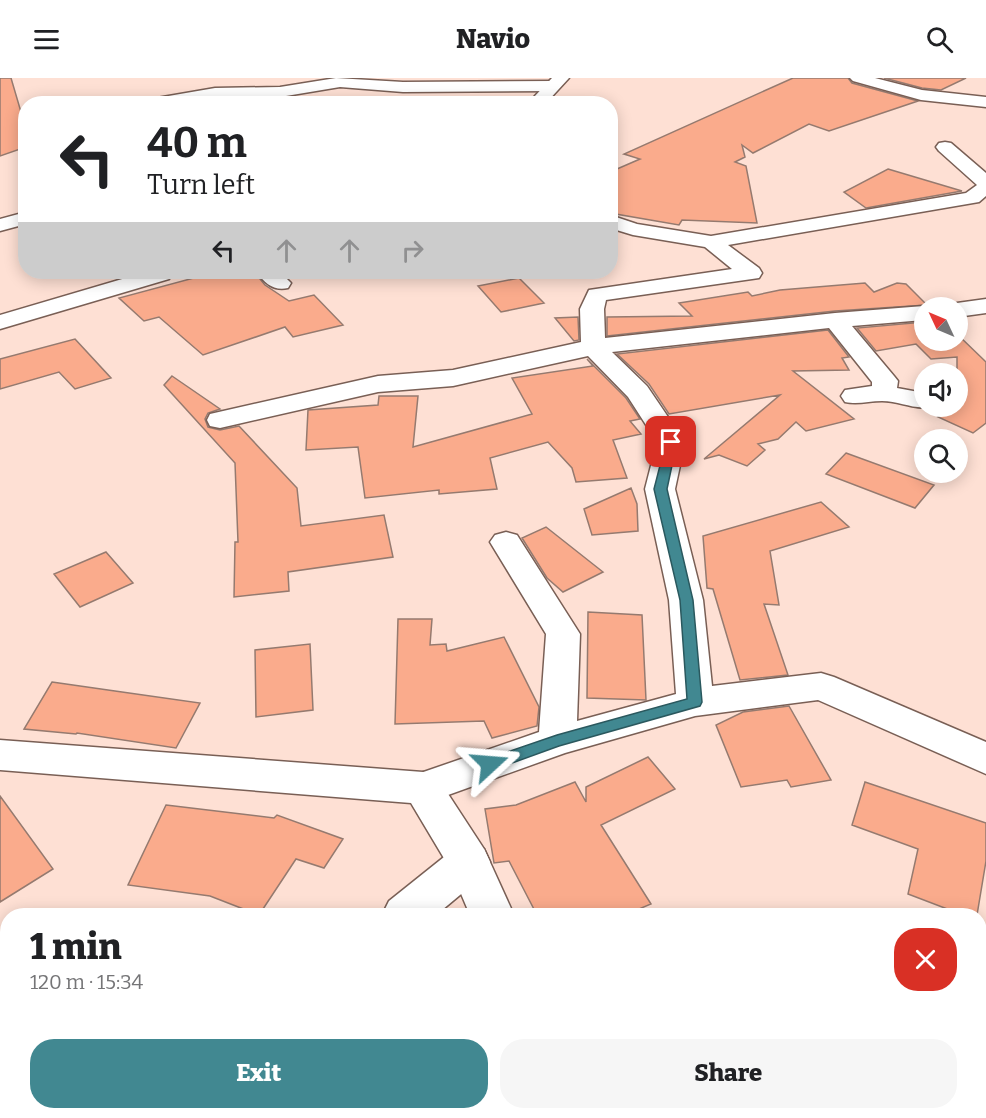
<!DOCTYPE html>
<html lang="en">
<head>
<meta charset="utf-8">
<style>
	:root { --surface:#fff; --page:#f6f6f6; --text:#202124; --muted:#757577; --accent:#418891 }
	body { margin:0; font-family:Bitter,serif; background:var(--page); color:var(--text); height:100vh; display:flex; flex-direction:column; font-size:22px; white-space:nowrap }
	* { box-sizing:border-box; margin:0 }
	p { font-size:20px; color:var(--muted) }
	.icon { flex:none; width:33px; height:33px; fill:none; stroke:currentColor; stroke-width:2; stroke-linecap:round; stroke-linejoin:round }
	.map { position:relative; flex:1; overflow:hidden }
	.sheet { position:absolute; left:0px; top:830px; width:987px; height:212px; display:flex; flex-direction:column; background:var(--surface); border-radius:24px 24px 0 0; box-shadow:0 3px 15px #0003 }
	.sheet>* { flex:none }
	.top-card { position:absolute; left:18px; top:18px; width:600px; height:183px; border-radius:24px; box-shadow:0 3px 15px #0003; background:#fff; color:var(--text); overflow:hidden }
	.needle { width:39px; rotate:314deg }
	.fabs { position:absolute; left:914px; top:219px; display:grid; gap:12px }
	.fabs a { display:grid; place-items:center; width:54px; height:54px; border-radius:50%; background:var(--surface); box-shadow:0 3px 15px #0003; font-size:30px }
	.pin { position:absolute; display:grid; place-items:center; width:51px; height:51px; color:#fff; margin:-26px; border-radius:12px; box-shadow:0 3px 9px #0006 }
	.me { position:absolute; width:66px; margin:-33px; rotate:71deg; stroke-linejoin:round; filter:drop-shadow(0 0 4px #0008) }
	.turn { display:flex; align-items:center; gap:21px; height:126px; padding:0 30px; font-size:27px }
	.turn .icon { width:78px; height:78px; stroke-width:2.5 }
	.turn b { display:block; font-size:42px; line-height:51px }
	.lanes { display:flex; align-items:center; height:57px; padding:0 30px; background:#0003; justify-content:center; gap:30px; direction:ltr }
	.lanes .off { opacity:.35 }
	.round { display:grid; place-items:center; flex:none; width:63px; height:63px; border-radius:24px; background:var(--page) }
	.headline { display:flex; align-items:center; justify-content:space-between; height:102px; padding:0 30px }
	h1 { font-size:36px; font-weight:800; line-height:45px }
	.action { display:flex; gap:12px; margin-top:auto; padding:12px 30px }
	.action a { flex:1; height:69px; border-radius:24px; background:var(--accent); color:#fff; font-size:24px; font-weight:800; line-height:69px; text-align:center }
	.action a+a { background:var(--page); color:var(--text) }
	header { display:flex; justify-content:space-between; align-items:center; height:78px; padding:0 30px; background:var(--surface); font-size:27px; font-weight:800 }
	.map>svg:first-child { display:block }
	.forest { fill:#e4855f }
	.building { fill:#faab8c; stroke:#957a6f; stroke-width:1.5 }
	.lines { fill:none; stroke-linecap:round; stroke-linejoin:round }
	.minor-casing { stroke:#795f55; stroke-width:3 }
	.tertiary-casing { stroke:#795f55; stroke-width:3 }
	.secondary-casing { stroke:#795f55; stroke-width:3 }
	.minor { fill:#fff; fill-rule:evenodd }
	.tertiary { fill:#fff; fill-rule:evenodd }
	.secondary { fill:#fff; fill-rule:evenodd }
	.route { fill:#418891; stroke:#2a585e; stroke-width:1.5 }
</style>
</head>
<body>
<header><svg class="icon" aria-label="menu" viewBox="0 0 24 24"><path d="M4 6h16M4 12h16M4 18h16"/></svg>Navio<svg class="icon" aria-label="search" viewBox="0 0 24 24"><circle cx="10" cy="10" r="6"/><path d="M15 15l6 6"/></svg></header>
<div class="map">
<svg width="986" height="1040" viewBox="0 0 986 1040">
	<rect width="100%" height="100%" fill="#fee0d4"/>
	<path class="forest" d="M980 898 986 900V1040H614L611 1034H845L851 1039 856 1034H980Z"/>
	<path class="building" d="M0 0H11L26 51V69L0 78Z
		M793 0H848L852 5 918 23 829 53 809 46 753 75 742 67 745 79 735 84 746 88 757 145 682 142 679 147 610 135V94L640 81 624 76Z
		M884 0H966L941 12 922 10Z
		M888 91 962 113 866 130 844 114Z
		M216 194H243L247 197 255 195 265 207 289 223 314 217 343 247 293 259 285 249 203 277 159 239 144 243 119 220Z
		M519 200 544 225 501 234 478 208Z
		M865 205 874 214 897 205 906 206 927 227 835 233 607 258V239L692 238 679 225 748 214 752 218 780 212Z
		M578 239 579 262 574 263 555 240Z
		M924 244V262H957V256L986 284V345L973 355 938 339 957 328V279L931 281 916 266 876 273 857 250Z
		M828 252 849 279 842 280 849 292 793 293 854 341 806 353 796 344 778 361 758 366 765 372 747 388 719 377 704 381 780 317 669 336 649 306 617 276Z
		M75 261 111 300 75 311 59 294 0 311V281Z
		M587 281 626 320 640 341 630 343 641 356 613 362 627 400 576 404 572 390 548 364 490 380 497 411 439 416V412L365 420 358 369 306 372 308 332 378 327 379 318H418L413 369 532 336 512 300 593 288Z
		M172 298 220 331 208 335 205 341 208 349 220 352 239 348 297 410 301 448 384 437 393 479 288 494 289 513 234 519 235 464H238L235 385 164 307Z
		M846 375 934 407 915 430 826 396Z
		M631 410 637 426 638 453 592 457 584 431Z
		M821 424 849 449 770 473 779 527 764 526 788 597 740 602 713 511 707 510 703 458Z
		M546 449 603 494 563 514 547 500 522 460Z
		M106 474 133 505 80 529 54 496Z
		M588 534 642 537 646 622 587 620Z
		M398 541H432L430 567 446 566 447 573 504 559 539 629 537 648 492 660 484 643 395 646Z
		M310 566 313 632 256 639 255 572Z
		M52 604 115 613 200 625 176 670 77 655 76 656 24 651Z
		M789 628 831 702 791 709 787 702 741 709 716 647 743 634Z
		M648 679 675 711 601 747 651 826 625 837H537L509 783 494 785 485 731 516 727 575 704 586 724V709Z
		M865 704 986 745V783L977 837H963L908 816 918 771 852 747Z
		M0 718 53 791 0 824Z
		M166 727 274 740 277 737 343 761 324 790 296 781 259 837 210 818 128 807Z"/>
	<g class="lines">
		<defs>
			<path id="minor" d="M336 0 403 4 553 3 561 8 553 13 403 14 340 9 280 19 215 20 182 26H143L151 21 215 10 280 9Z
				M850 0H875L922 12 986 19V29L921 22 853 3Z
				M945 64 951 65 986 95V118L979 124 728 167 759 190 762 195 759 200 606 222 604 231 605 260 835 235 924 228 930 230H924V242L852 248 894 298 898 303 897 310 924 315V328H933C916 333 900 323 882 323 869 323 858 327 845 324L841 318 845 312 872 308V304L829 250 612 274 647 308 685 364 675 411 703 522 712 608 821 595 834 599 986 664V696L818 622 695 638 565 675 423 726 409 721 403 710 409 699 539 654 546 556 490 464 495 457 506 454 517 457 580 556 577 643 676 616 669 522 645 411 657 364 628 319 588 278 453 308 378 314 220 350 210 348 207 342 210 336 378 298 453 292 581 264 580 231 589 212 732 191 705 169 633 157 610 150V137L637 146 711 158 966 115 977 107 939 73 936 69 939 65Z
				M146 194H170L172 196 169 201 0 251V237Z
				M257 194H280L291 205 288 210C274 213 265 206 257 194Z
				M986 221V235L957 239V230H947L957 225Z
				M469 766 484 771 490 784 484 797 436 837H382L389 823 454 771Z"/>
			<path id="tertiary" d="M0 662 423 694 437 699 484 771 514 837H470L451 792 411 725 0 692Z
				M554 1034H605L607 1040H556Z"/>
			<path id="secondary" d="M552 0H569L546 25 520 26 534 19Z
				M26 134V146L0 153V141Z"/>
		</defs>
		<use href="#minor" class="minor-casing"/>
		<use href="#tertiary" class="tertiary-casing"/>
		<use href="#secondary" class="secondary-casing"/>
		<use href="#minor" class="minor"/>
		<use href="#tertiary" class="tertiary"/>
		<use href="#secondary" class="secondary"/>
	</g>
	<path class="route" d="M671 361 677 364 667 411 693 522 702 624 700 628 559 668 490 693 484 691 482 686 484 682 557 657 687 621 680 522 654 411 666 364Z"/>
</svg>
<div class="fabs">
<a><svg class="needle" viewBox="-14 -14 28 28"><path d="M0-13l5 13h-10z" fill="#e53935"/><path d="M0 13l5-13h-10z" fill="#757577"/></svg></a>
<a><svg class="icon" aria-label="sound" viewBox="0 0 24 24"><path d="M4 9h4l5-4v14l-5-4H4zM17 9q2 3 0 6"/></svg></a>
<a><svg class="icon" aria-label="search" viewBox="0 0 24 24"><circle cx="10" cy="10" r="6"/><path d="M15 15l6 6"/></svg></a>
</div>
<div class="pin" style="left:671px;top:364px;background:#d93025"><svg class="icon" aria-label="arrive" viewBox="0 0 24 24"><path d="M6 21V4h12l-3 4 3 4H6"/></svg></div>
<svg class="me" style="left:490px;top:686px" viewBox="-20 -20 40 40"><path d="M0-17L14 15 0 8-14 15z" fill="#418891" stroke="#fff" stroke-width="4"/></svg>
<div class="top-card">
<div class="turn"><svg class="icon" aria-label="left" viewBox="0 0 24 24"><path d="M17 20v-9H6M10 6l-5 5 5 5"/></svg><div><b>40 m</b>Turn left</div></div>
<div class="lanes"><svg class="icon" aria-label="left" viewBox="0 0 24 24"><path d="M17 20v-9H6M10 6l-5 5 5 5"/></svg><svg class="icon off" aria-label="ahead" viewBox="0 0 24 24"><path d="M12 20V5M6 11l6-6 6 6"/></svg><svg class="icon off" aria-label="ahead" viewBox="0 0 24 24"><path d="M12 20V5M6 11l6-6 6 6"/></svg><svg class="icon off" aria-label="right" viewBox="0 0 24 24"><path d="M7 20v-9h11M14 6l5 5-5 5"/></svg></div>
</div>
<section class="sheet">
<div class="headline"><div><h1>1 min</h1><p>120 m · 15:34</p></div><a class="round" style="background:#d93025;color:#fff"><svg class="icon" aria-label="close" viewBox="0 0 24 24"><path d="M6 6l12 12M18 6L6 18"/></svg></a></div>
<div class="action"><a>Exit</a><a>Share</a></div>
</section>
</div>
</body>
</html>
